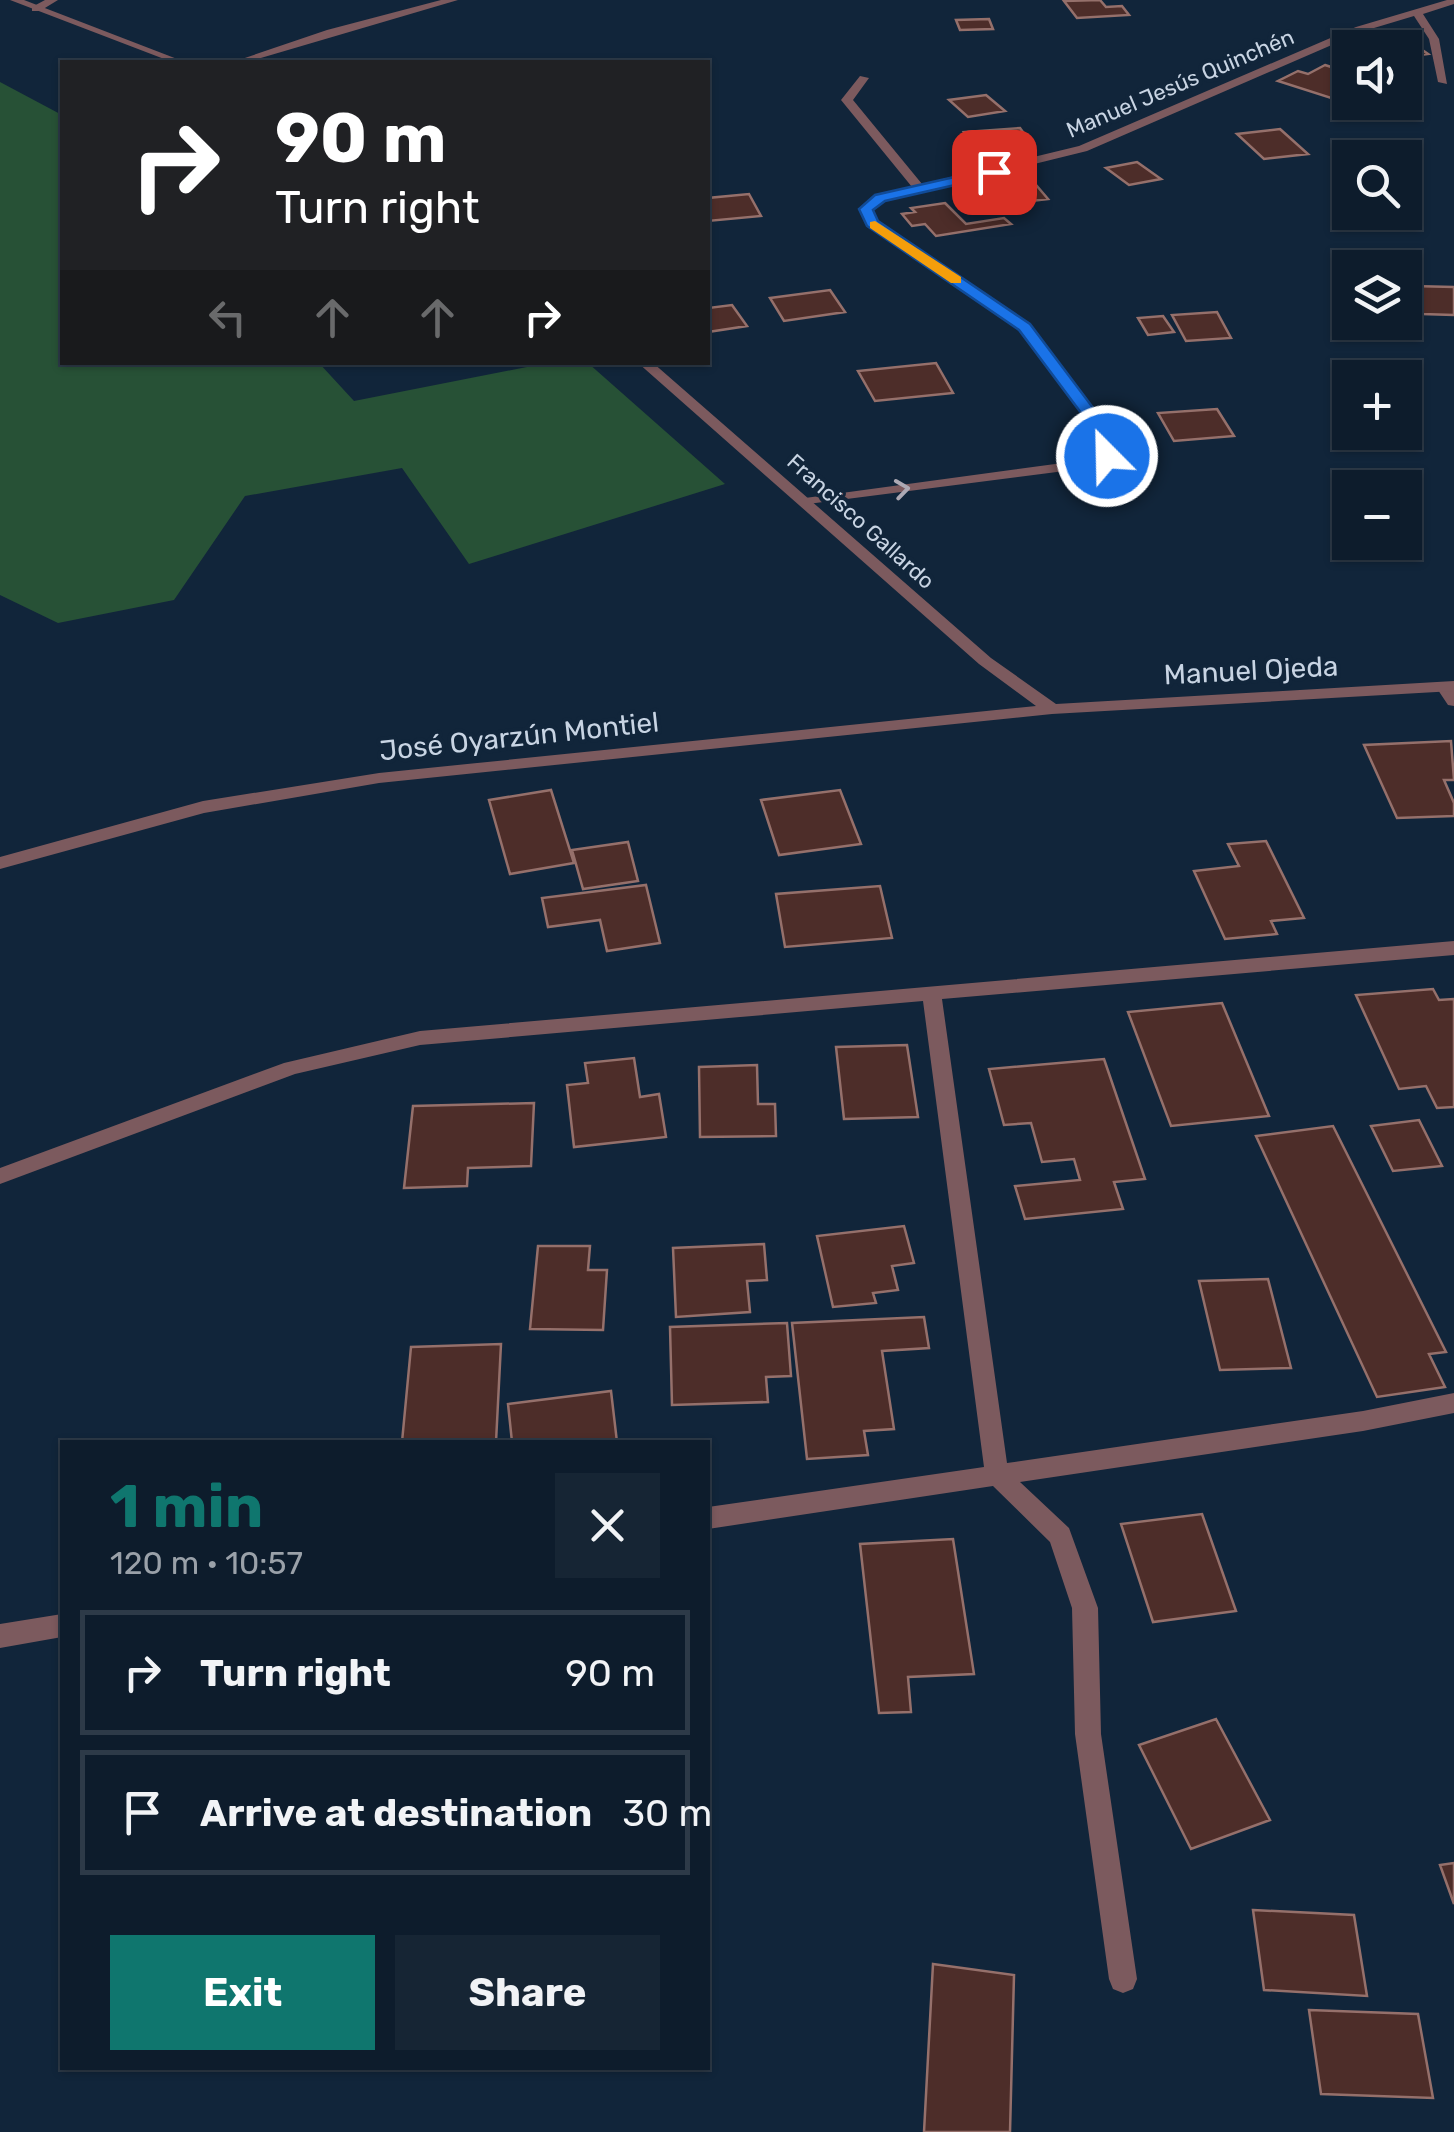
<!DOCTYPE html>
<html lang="en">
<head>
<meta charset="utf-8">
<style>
	:root { --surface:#0d1c2c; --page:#162534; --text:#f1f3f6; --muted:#9aa1a9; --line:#2d3a48; --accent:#0f766e }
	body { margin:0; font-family:Rubik,sans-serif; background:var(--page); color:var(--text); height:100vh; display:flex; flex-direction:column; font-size:38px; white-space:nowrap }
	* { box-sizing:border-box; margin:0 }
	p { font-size:32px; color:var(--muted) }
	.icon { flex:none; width:55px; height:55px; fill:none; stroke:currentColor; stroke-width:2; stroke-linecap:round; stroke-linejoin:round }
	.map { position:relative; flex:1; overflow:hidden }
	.sheet { position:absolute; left:60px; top:1440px; width:650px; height:630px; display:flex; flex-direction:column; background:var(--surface); border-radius:0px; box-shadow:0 2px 8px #0004,0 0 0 2px var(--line) }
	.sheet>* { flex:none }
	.banner { position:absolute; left:60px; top:60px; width:650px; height:305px; border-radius:0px; box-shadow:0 2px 8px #0004,0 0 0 2px var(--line); background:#202124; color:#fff; overflow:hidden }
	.controls { position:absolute; left:1332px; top:30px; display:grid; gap:20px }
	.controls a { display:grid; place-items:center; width:90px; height:90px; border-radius:0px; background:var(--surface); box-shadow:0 2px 8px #0004,0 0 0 2px var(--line); font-size:50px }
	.pin { position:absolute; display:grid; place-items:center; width:85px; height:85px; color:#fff; margin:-42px; border-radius:20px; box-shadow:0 5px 15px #0006 }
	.me { position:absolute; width:110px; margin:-55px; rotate:337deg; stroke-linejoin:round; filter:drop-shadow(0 0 8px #0008) }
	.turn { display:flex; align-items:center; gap:35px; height:210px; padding:0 50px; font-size:45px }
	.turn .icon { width:130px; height:130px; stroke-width:2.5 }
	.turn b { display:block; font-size:70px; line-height:85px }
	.lanes { display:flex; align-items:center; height:95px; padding:0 50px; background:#0003; justify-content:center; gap:50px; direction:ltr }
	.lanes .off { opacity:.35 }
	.round { display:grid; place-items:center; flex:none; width:105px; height:105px; border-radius:0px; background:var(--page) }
	.head { display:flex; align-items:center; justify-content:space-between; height:170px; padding:0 50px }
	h1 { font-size:60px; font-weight:700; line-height:75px; color:var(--accent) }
	.button { display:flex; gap:20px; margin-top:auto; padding:20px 50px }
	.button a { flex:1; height:115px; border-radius:0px; background:var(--accent); color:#fff; font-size:40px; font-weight:700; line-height:115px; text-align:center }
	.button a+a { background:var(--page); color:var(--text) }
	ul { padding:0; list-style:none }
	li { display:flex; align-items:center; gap:30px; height:125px; margin:0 20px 15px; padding:0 30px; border:5px solid var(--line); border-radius:0px }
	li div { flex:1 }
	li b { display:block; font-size:38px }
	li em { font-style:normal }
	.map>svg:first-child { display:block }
	.green { fill:#275136 }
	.building { fill:#4d2d29; stroke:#95706b; stroke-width:2.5 }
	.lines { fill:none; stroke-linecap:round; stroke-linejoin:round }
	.minor { fill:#7c5a5e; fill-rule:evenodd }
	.tertiary { fill:#7c5a5e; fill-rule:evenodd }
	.oneway { stroke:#ada9b4 }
	.route { fill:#1a73e8; stroke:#114b97; stroke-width:2.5 }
	.slow { fill:#f59e0b }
	.labels { text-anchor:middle; stroke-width:8; stroke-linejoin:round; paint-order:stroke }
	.far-street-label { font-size:22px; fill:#c8d4e3; stroke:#11253a }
	.street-label { font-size:28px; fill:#c8d4e3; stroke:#11253a }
</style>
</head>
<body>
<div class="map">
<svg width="1454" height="2132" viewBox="0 0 1454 2132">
	<rect width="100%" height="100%" fill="#11253a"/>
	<path class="green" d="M0 82 62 115V362L319 363 354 401 547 363H588L725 484 469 564 402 468 245 496 174 600 58 623 0 595Z"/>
	<path class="building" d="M1100 0 1106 7 1122 6 1129 15 1077 18 1064 1Z
		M989 19 993 29 960 30 956 20Z
		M1411 42 1428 54 1405 57V48H1374Z
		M1325 65 1350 73V102H1362L1356 106 1278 81 1298 71 1308 74Z
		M986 95 1005 111 968 117 949 100Z
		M1020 128 1033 146 977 151 964 132Z
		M1280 129 1308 154 1264 159 1237 134Z
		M1137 162 1161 179 1129 185 1106 168Z
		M1031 179 1048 199 998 205 981 185Z
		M749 194 761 216 708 221V198Z
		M945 203 966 224 1004 218 1011 224 936 236 925 224 912 226 902 214 915 212 911 208Z
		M1412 286 1454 287V315L1422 314Z
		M830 290 845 312 784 321 770 298Z
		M732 305 747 326 708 332V308Z
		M1217 312 1231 338 1186 341 1172 315Z
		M1163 316 1174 332 1148 335 1138 318Z
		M936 363 953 393 875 401 858 371Z
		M1217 409 1234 436 1174 441 1158 413Z
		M1451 741 1454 780H1444L1454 803V816L1397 818 1364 745Z
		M551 790 574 863 510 874 489 800Z
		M840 790 861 844 779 855 761 800Z
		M1266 841 1304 918 1271 921 1277 934 1225 939 1194 871 1239 866 1228 844Z
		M628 842 638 881 583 889 572 850Z
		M646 885 660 943 607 951 600 920 548 927 542 898Z
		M880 886 892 938 785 947 776 894Z
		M1433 989 1439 1000 1454 999V1107L1437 1108 1426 1086 1399 1089 1356 995Z
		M1222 1003 1269 1116 1171 1126 1128 1012Z
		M907 1045 918 1117 844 1119 836 1047Z
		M634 1058 640 1097 659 1094 666 1137 574 1147 567 1085 588 1083 585 1063Z
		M1104 1059 1145 1179 1114 1182 1123 1209 1025 1219 1015 1186 1080 1180 1074 1159 1042 1162 1031 1123 1004 1125 989 1069Z
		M757 1065 758 1104H775L776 1136 700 1137 699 1067Z
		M534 1103 531 1166 468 1168 467 1186 404 1188 413 1106Z
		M1419 1120 1442 1166 1393 1171 1371 1126Z
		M1333 1126 1446 1352 1429 1354 1445 1387 1377 1397 1256 1136Z
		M904 1226 914 1263 892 1266 898 1290 873 1293 876 1303 833 1307 817 1236Z
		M764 1244 767 1280 747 1281 750 1312 676 1317 673 1248Z
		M538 1246H590L588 1270H607L603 1330 530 1329Z
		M1268 1279 1291 1368 1220 1370 1199 1281Z
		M924 1317 929 1348 882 1351 894 1429 864 1431 868 1455 807 1459 792 1323Z
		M787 1323 791 1376 766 1377 768 1402 672 1405 670 1327Z
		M501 1344 496 1442H402L411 1347Z
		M611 1391 617 1442H512L508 1404Z
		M1202 1514 1236 1611 1153 1622 1121 1524Z
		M953 1539 974 1674 908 1677 911 1712 879 1713 860 1544Z
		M1216 1719 1270 1820 1191 1849 1139 1745Z
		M1454 1863V1904L1440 1865Z
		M1253 1910 1354 1915 1367 1996 1264 1990Z
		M933 1964 1014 1975 1010 2132H924Z
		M1309 2010 1418 2014 1433 2098 1321 2094Z"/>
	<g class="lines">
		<path class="minor" d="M45 0H58L40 11H32V7Z
			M441 0H458L247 62H233L327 30Z
			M1447 0H1454V4L1423 14 1439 39 1447 84 1438 82 1429 39 1414 16 1364 31 1087 151 884 201 872 210 877 221 1030 324 1117 441 1114 456 1088 468 800 505 798 502 805 498 1085 460 1100 454 1103 441 1020 330 866 223 862 206 876 195 912 187 841 100 860 76 869 78 853 100 922 184 1079 146 1356 27Z
			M1444 682 1454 689V706L1448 705 1436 687Z
			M1454 941V955L942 999 1007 1463 1363 1411 1454 1393V1413L1363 1431 1020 1482 1069 1528 1098 1608 1101 1734 1137 1979 1133 1989 1123 1993 1113 1989 1109 1979 1075 1734 1072 1608 1050 1542 993 1486 708 1529V1507L984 1467 923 1001 420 1045 295 1074 0 1184V1168L284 1063 420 1031Z
			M62 1614V1637L0 1648V1624Z"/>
		<path class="tertiary" d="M10 0H24L185 62H172Z
			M637 362H652L991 658 1056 704 1454 681V691L1052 714 379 783 204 813 0 869V857L203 801 379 773 1036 706 979 664Z"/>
	</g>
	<defs><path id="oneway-chevron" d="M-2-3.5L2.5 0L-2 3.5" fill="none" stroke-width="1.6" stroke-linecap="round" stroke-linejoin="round" transform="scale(2.5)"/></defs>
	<use class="oneway" href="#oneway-chevron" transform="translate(902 489) rotate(-8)"/>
	<path class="route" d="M994 168 999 169V175L885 201 873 210 878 221 1030 324 1118 441 1113 460H1101L1102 441 1019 330 867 226 859 209 875 195Z"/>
	<path class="slow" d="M875 221 961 277V283H951L870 228V222Z"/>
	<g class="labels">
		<g class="far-street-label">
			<text transform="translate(1180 83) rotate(-23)" y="8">Manuel Jesús Quinchén</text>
			<text transform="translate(861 521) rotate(42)" y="8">Francisco Gallardo</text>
		</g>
		<g class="street-label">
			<text transform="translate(1251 670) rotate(-3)" y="10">Manuel Ojeda</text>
			<text transform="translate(519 736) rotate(-6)" y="10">José Oyarzún Montiel</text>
		</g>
	</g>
</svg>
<div class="controls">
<a><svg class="icon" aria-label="sound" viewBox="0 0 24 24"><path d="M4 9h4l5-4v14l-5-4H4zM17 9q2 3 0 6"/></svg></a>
<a><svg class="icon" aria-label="search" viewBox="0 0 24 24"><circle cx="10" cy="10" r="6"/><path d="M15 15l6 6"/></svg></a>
<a><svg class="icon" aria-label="layers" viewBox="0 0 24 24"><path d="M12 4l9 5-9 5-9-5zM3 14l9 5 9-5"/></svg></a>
<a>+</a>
<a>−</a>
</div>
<div class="pin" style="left:994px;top:172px;background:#d93025"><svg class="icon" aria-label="arrive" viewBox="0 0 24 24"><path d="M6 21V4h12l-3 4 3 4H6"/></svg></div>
<svg class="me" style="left:1107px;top:456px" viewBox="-20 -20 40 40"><circle r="17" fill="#1a73e8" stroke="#fff" stroke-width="3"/><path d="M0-11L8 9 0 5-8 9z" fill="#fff"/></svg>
<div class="banner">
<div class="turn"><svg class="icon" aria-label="right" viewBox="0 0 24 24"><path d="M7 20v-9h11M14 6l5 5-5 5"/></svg><div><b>90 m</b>Turn right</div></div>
<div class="lanes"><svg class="icon off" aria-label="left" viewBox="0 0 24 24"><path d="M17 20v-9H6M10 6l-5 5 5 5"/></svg><svg class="icon off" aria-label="ahead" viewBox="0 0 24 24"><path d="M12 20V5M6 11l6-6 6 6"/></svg><svg class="icon off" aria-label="ahead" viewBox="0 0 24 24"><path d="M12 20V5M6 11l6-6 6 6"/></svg><svg class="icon" aria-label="right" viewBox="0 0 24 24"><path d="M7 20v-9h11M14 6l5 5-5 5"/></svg></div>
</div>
<section class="sheet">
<div class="head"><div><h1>1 min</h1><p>120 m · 10:57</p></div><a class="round"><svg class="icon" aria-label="close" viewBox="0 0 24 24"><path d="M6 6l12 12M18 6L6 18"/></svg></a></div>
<ul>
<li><svg class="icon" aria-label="right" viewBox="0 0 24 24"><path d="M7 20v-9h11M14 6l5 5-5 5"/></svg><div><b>Turn right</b></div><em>90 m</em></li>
<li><svg class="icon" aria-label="arrive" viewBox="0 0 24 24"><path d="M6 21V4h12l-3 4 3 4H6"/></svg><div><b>Arrive at destination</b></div><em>30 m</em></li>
</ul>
<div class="button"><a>Exit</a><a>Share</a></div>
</section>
</div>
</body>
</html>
